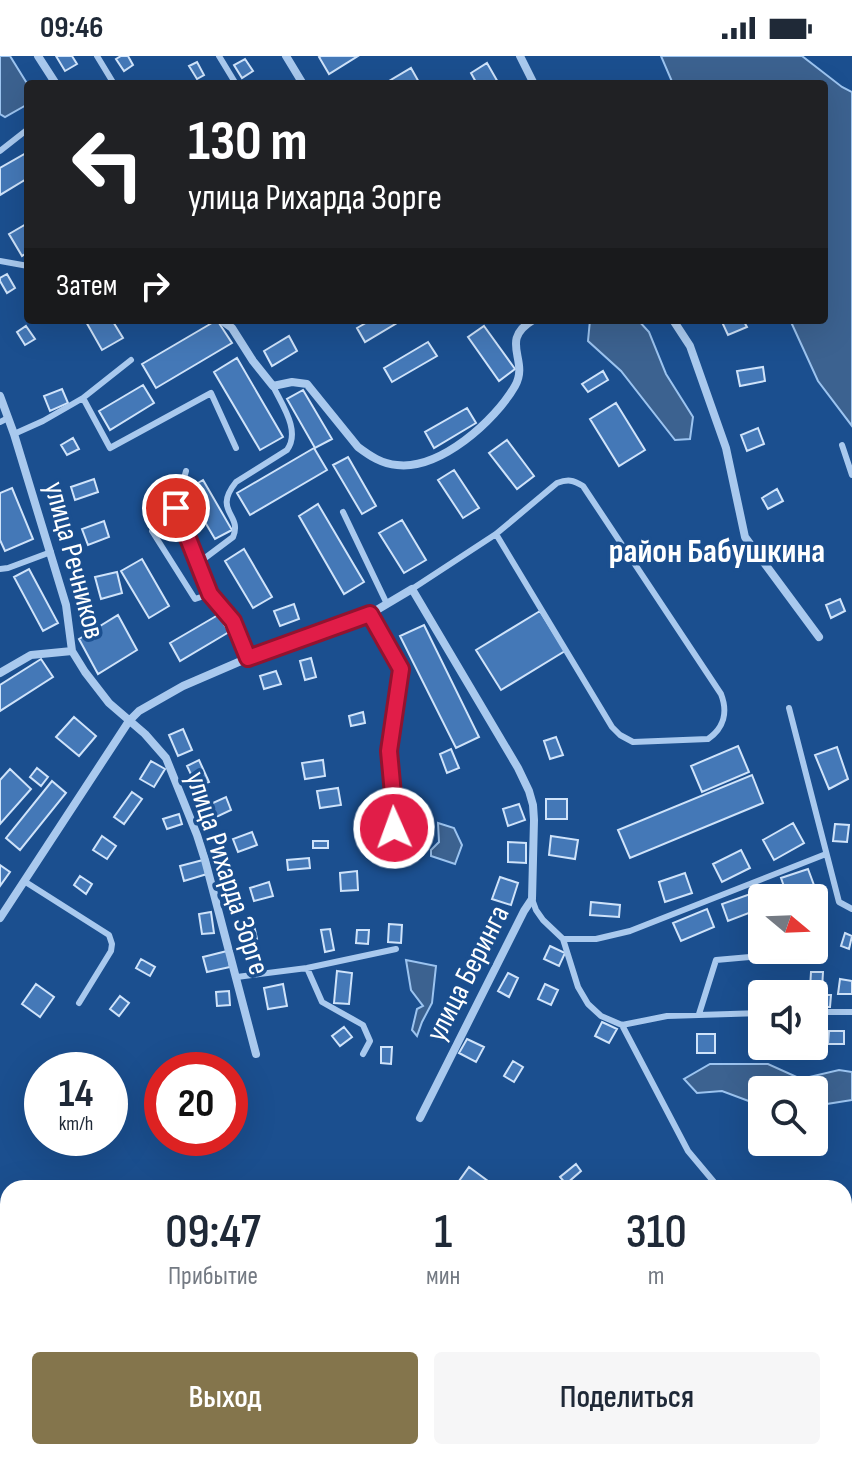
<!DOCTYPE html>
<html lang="ru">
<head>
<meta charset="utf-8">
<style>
	:root { --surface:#fff; --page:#f6f6f7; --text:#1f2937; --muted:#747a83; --accent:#84754c }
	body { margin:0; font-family:"Sofia Sans Condensed",sans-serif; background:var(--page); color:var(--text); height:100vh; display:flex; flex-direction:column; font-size:30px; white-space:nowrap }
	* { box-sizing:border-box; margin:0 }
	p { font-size:26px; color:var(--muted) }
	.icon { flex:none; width:44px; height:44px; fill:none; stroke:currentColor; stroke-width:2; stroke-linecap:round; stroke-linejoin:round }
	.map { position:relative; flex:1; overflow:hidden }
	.panel { position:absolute; left:0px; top:1124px; width:852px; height:280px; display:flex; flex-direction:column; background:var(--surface); border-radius:24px 24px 0 0; box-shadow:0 8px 32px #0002 }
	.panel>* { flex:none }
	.guide { position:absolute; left:24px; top:24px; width:804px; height:244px; border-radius:8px; box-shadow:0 8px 32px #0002; background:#202124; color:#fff; overflow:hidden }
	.needle { width:52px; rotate:109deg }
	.tools { position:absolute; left:748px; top:828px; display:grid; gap:16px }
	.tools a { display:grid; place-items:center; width:80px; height:80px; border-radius:8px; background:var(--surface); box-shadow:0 8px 32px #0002; font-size:40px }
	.speed { position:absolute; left:24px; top:996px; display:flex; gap:16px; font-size:40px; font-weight:700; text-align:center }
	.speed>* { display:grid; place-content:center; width:104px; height:104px; border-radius:50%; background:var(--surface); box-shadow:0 8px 32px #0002; line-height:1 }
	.speed small { font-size:20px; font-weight:400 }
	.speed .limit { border:12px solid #d22; background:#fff; color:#111 }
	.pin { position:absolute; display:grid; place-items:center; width:68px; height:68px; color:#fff; margin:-34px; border:4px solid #fff; border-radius:50%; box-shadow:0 2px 8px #0007 }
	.me { position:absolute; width:88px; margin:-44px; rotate:358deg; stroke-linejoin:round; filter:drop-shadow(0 0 6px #0008) }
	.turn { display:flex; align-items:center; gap:28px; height:168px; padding:0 32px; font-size:36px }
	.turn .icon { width:104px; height:104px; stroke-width:2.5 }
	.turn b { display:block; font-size:56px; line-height:68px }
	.then { display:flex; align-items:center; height:76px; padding:0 32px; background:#0003; gap:16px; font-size:30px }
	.eta { display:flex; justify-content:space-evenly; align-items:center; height:136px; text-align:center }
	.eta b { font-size:48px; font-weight:600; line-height:56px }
	.cta { display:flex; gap:16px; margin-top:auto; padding:16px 32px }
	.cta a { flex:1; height:92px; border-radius:8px; background:var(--accent); color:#fff; font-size:32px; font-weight:600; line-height:92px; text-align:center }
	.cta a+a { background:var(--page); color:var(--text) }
	.status { display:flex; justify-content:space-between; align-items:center; height:56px; padding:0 40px; background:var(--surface); direction:ltr }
	.status svg { height:22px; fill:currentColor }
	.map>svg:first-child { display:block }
	.green { fill:#2e69ad }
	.water { fill:#3c6290; stroke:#9cc4f0; stroke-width:2 }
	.building { fill:#4478b7; stroke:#cfe3fa; stroke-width:2 }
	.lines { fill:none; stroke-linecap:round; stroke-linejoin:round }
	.lane { stroke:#a9c9ee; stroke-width:6 }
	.street { stroke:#a9c9ee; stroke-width:8 }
	.secondary { stroke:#d6e6fa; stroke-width:16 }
	.route-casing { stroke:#92132f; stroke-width:20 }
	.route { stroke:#e11d48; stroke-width:14 }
	.labels { text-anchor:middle; stroke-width:7; stroke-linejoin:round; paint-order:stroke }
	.street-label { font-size:30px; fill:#fff; stroke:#1b4f8f }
	.quarter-label { font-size:34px; font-weight:bold; fill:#fff; stroke:#1b4f8f }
</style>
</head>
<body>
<div class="status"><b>09:46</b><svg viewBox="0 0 49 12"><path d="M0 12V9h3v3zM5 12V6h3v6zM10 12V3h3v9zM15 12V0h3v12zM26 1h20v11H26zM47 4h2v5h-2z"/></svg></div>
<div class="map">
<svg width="852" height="1404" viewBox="0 0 852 1404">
	<rect width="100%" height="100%" fill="#1b4f8f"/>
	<path class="green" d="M8 1387V1396H238L250 1404H0V1396Z"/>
	<path class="water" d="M0 0H10L28 29V48L5 61 0 58Z
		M661 0H802L842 31 852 36V370L818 325 791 266 788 264H824V28H673Z
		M590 264H638L649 276 666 318 693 361 690 383 675 384 621 315 588 285Z
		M438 767 454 772 462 789 455 808 431 800V794L439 786Z
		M406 904 436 910 432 947 422 966 417 980 412 974 417 953 423 950 411 934Z
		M710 1008H768L801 1023 839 1014 852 1016V1044L814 1050V1034H762V1050L722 1035 697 1037 684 1023Z
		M852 1169V1271L844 1291V1174Z"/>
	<path class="building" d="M56 0H72L77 8 65 15Z
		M121 0H128L133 9 124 15 116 3Z
		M321 0H358L329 18 319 1Z
		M245 3 253 15 242 22 234 9Z
		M197 6 204 19 197 23 189 10Z
		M487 7 499 28H477L471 17Z
		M411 12 420 28H384Z
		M28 96V122L0 139V112Z
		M28 167V196L22 200 9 178Z
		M7 218 15 232 7 237 0 225V222Z
		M85 264H112L123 282 102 294Z
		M217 264 232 287 156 332 142 308Z
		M371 264H402L365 286 357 272Z
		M727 264H743L747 271 728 279 722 266Z
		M26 270 35 283 25 289 17 276Z
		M484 270 515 313 499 325 468 281Z
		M289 280 297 295 272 310 264 295Z
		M428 286 437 300 392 326 384 312Z
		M237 302 283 381 260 394 214 316Z
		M763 311 765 325 740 330 737 315Z
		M603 315 608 324 588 336 582 328Z
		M143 329 154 347 110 374 99 355Z
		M62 333 68 347 50 355 44 340Z
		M303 334 332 383 315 392 287 343Z
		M616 347 645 394 619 410 590 363Z
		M467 352 476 367 434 392 425 376Z
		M758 372 764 388 747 395 741 379Z
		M73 382 79 393 67 399 61 389Z
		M507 384 534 420 517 433 489 397Z
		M314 392 327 414 250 459 237 437Z
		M348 401 376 450 362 458 333 409Z
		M454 414 479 452 463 462 438 424Z
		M94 423 98 436 75 444 71 431Z
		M203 424 232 474 215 483 186 434Z
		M12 432 33 483 5 495 0 484V437Z
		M777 433 783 445 768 453 762 442Z
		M318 448 364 526 344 538 299 460Z
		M402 464 426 504 404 517 379 477Z
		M104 465 109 481 88 489 82 473Z
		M244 493 272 541 253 552 225 505Z
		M142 503 169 550 149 562 121 515Z
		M29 513 58 567 43 575 14 521Z
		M117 516 122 537 101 543 95 521Z
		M840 543 845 555 831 562 826 549Z
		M294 548 299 563 280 570 274 555Z
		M540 555 565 595 501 634 476 594Z
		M118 559 137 594 98 618 79 583Z
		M218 559 229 576 180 605 170 587Z
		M424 569 479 681 456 692 400 580Z
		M311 602 316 621 305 624 300 605Z
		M41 603 53 621 0 655V629Z
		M276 615 281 628 264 633 260 620Z
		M363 656 365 667 351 670 349 660Z
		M74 661 96 680 79 700 56 681Z
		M183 673 192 694 178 700 169 679Z
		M556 681 563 699 550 703 544 685Z
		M738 690 749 716 702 736 691 710Z
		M837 691 848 723 829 733 815 699Z
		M451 693 459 712 447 717 440 698Z
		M199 704 209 726 197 731 187 710Z
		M323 704 325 720 305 723 302 707Z
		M151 705 165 713 154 731 140 723Z
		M37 712 48 721 41 730 30 721Z
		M10 713 31 733 0 768V724Z
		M752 719 763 747 630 802 618 774Z
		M52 725 66 737 20 794 6 782Z
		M338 732 341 749 320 752 317 735Z
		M132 736 142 743 124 768 114 761Z
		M226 741 231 754 210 764 204 751Z
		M546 743H567V763H546Z
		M519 748 525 764 508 770 503 753Z
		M179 758 182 768 167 773 163 763Z
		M793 767 804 787 774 804 763 784Z
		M835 768 849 769 847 786 833 785Z
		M252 776 257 789 238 796 233 783Z
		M102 780 116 790 107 803 93 794Z
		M551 780 578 784 575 803 549 799Z
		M313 785H328V792H313Z
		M508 786 526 787V807L508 806Z
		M741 794 750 812 722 826 713 808Z
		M309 802 310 812 288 814 287 804Z
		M203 804 207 818 184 825 180 810Z
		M0 809 10 816 0 830Z
		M808 813 815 832 788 842 781 822Z
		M357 815 358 834 341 835 340 817Z
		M685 817 692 837 665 846 659 826Z
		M80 820 92 828 86 838 74 829Z
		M500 821 518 827 511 849 492 843Z
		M269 826 273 840 254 845 250 832Z
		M756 836 762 852 728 865 722 848Z
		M591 846 620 849 619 861 590 859Z
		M707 853 714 871 681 885 673 867Z
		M211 856 214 877 202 878 199 858Z
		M253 864 257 883 244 886 240 866Z
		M389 868 402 869 401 887 388 886Z
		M330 873 334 894 325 896 321 874Z
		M357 874H369L368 888 356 887Z
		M845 877 852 880 849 893 841 890Z
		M550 890 565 897 559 910 544 903Z
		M227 895 230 911 207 916 203 901Z
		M141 903 155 911 150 920 136 912Z
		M337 915 352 917 349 948 334 947Z
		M811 916H823L822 933H810Z
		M508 917 518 922 509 941 498 935Z
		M840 923 852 925V938H838Z
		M36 928 54 941 40 961 22 948Z
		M283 928 287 950 268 953 264 932Z
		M545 928 558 934 551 949 538 943Z
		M229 935 230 949 217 950 216 936Z
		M820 939H831L830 951H819Z
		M120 940 129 947 119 960 110 953Z
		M602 966 617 973 609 987 595 980Z
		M344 971 352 981 340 990 332 980Z
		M829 975H844V988H828Z
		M697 978H715V997H697Z
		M814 982H819L818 995 797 994 798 990H814Z
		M467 983 484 991 476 1006 459 997Z
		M381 991H392L391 1008 381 1007Z
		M513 1005 523 1011 514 1026 504 1020Z
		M576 1108 581 1115 566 1128 560 1121Z
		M469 1111 492 1128 489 1132H454Z
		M490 1396H537L549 1404H503Z"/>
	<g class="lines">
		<path class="lane" d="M97 0 114 28
			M219 0 236 28
			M0 95 28 73
			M0 205 28 210
			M83 342 131 304
			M0 366 8 362
			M14 378 43 365 83 342 110 392 211 337 236 392
			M842 389 852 419
			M186 415 176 452 210 538 233 565 248 602
			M176 452 152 475 195 543 210 538
			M343 456 387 548
			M197 508 233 481C243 458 212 456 236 426L287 394C301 375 282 349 273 330
			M0 513 8 512 51 496
			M412 533 496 478 557 427C568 423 573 424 583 430L721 638C728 656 724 672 708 683L633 686 620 679 612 671 496 478
			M370 558 401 613 389 695 394 749V796
			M789 652 839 846 852 853
			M24 825 109 879 112 888 111 895 79 947
			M532 843 536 854 543 864 563 883 578 931 588 948 601 960 622 969 667 960 762 957
			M563 883H596L630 875 826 798
			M307 912 322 946 363 969 370 985 363 998
			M237 921 307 912 396 893
			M814 956H852
			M699 958 716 904 805 896
			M622 969 688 1095 719 1132
			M427 1404C439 1395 454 1396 467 1404"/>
		<path class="street" d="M38 0 56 28
			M286 0 303 28
			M520 0 534 28
			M221 264 232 272 253 305 273 330 292 326 307 328 358 391C370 400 382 408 397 409 440 414 495 365 515 330 530 304 498 285 533 264
			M673 264 690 290 726 392 745 481 819 581
			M0 340 14 378 66 549 72 595 85 616 109 647 145 678 166 702 197 779 205 804 256 998
			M0 617 31 599 72 595
			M0 862 129 665 139 655 183 630 248 602 370 558 412 533 518 712 529 735 533 749 534 764 532 843 524 855 420 1062"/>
		<path class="secondary" d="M0 1189 8 1195
			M353 1396 370 1404"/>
	</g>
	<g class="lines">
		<defs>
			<path id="route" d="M176 452 210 538 233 565 248 602 370 558 401 613 389 695 394 749V772"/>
		</defs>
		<use href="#route" class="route-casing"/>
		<use href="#route" class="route"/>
	</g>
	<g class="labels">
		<g class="street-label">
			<text transform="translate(75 504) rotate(75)" y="10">улица Речников</text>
			<text transform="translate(228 817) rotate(72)" y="10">улица Рихарда Зорге</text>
			<text transform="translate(467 917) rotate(-63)" y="10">улица Беринга</text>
		</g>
		<g class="quarter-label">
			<text x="717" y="506">район Бабушкина</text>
		</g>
	</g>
</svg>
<div class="tools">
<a><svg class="needle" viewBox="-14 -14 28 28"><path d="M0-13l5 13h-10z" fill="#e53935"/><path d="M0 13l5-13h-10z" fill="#747a83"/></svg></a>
<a><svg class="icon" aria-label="sound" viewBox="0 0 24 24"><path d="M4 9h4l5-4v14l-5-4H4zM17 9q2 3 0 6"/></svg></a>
<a><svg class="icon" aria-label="search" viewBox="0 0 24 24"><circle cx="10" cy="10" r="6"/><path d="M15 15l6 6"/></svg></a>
</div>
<div class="speed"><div>14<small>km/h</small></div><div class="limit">20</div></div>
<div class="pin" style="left:176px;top:452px;background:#d93025"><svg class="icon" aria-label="arrive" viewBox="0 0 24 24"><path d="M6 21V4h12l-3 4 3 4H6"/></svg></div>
<svg class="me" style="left:394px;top:772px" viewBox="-20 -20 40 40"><circle r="17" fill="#e11d48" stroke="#fff" stroke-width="3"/><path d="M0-11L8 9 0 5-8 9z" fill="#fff"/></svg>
<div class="guide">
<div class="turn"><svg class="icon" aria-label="left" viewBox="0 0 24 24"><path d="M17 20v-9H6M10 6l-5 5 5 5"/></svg><div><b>130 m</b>улица Рихарда Зорге</div></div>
<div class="then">Затем<svg class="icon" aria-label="right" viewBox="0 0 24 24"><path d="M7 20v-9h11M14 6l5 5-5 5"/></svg></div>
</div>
<section class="panel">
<div class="eta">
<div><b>09:47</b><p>Прибытие</p></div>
<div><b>1</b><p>мин</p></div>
<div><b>310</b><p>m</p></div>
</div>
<div class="cta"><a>Выход</a><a>Поделиться</a></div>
</section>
</div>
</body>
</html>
